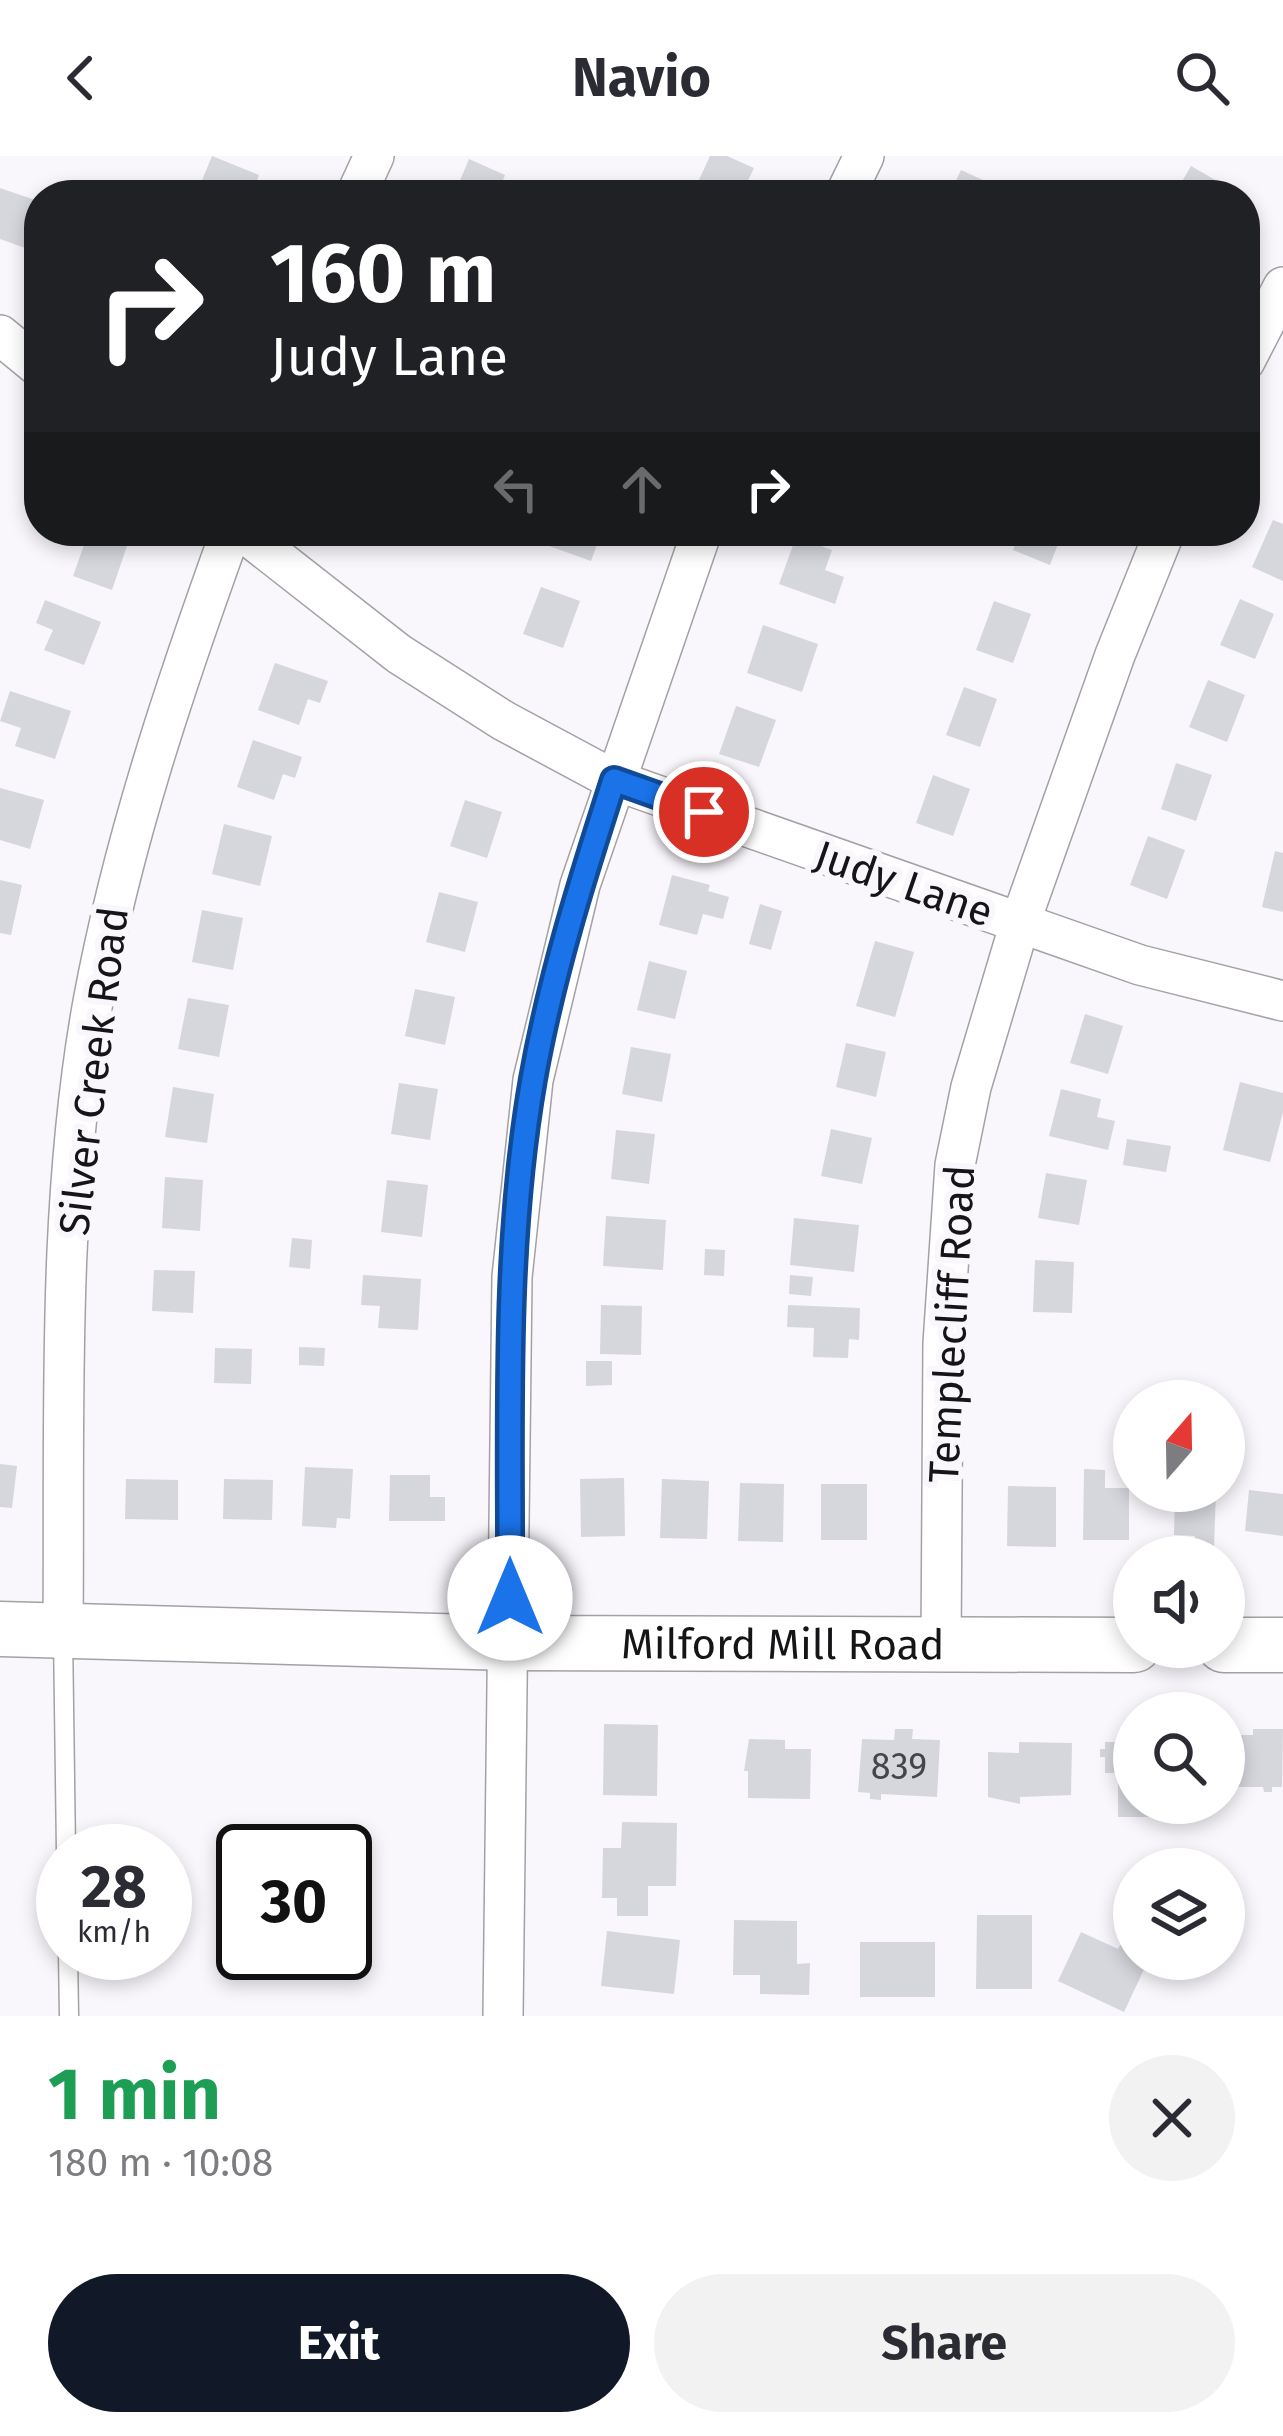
<!DOCTYPE html>
<html lang="en">
<head>
<meta charset="utf-8">
<style>
	:root { --surface:#fff; --page:#f2f2f3; --text:#2b2b33; --muted:#7c7c81; --accent:#111827 }
	body { margin:0; font-family:"Fira Sans",sans-serif; background:var(--page); color:var(--text); height:100vh; display:flex; flex-direction:column; font-size:45px; white-space:nowrap }
	* { box-sizing:border-box; margin:0 }
	p { font-size:39px; color:var(--muted) }
	.icon { flex:none; width:66px; height:66px; fill:none; stroke:currentColor; stroke-width:2; stroke-linecap:round; stroke-linejoin:round }
	.map { position:relative; height:1860px; overflow:hidden }
	.panel { display:flex; flex-direction:column; background:var(--surface); flex:1 }
	.panel>* { flex:none }
	.guide { position:absolute; left:24px; top:24px; width:1236px; height:366px; border-radius:48px; box-shadow:0 6px 18px #0003; background:#202124; color:#fff; overflow:hidden }
	.needle { width:78px; rotate:20deg }
	.buttons { position:absolute; left:1113px; top:1224px; display:grid; gap:24px }
	.buttons a { display:grid; place-items:center; width:132px; height:132px; border-radius:50%; background:var(--surface); box-shadow:0 6px 18px #0003; font-size:60px }
	.speed { position:absolute; left:36px; top:1668px; display:flex; gap:24px; font-size:60px; font-weight:700; text-align:center }
	.speed>* { display:grid; place-content:center; width:156px; height:156px; border-radius:50%; background:var(--surface); box-shadow:0 6px 18px #0003; line-height:1 }
	.speed small { font-size:30px; font-weight:400 }
	.speed .limit { border:6px solid #111; border-radius:18px; background:#fff; color:#111 }
	.pin { position:absolute; display:grid; place-items:center; width:102px; height:102px; color:#fff; margin:-51px; border:6px solid #fff; border-radius:50%; box-shadow:0 3px 12px #0007 }
	.me { position:absolute; width:132px; margin:-66px; rotate:0deg; stroke-linejoin:round; filter:drop-shadow(0 0 9px #0008) }
	.turn { display:flex; align-items:center; gap:42px; height:252px; padding:0 48px; font-size:54px }
	.turn .icon { width:156px; height:156px; stroke-width:2.5 }
	.turn b { display:block; font-size:84px; line-height:102px }
	.lanes { display:flex; align-items:center; height:114px; padding:0 48px; background:#0003; justify-content:center; gap:60px; direction:ltr }
	.lanes .off { opacity:.35 }
	.round { display:grid; place-items:center; flex:none; width:126px; height:126px; border-radius:63px; background:var(--page) }
	.summary { display:flex; align-items:center; justify-content:space-between; height:204px; padding:0 48px }
	h1 { font-size:72px; font-weight:700; line-height:90px; color:#1e9e55 }
	.action { display:flex; gap:24px; margin-top:auto; padding:24px 48px }
	.action a { flex:1; height:138px; border-radius:72px; background:var(--accent); color:#fff; font-size:48px; font-weight:700; line-height:138px; text-align:center }
	.action a+a { background:var(--page); color:var(--text) }
	header { display:flex; justify-content:space-between; align-items:center; height:156px; padding:0 48px; background:var(--surface); font-size:54px; font-weight:700 }
	.map>svg:first-child { display:block }
	.building { fill:#d6d7dd }
	.lines { fill:none; stroke-linecap:round; stroke-linejoin:round }
	.lane-casing { stroke:#a3a1a6; stroke-width:21 }
	.street-casing { stroke:#a3a1a6; stroke-width:42 }
	.secondary-casing { stroke:#a3a1a6; stroke-width:57 }
	.lane { stroke:#fff; stroke-width:18 }
	.street { stroke:#fff; stroke-width:39 }
	.secondary { stroke:#fff; stroke-width:54 }
	.route-casing { stroke:#114b97; stroke-width:30 }
	.route { stroke:#1a73e8; stroke-width:21 }
	.labels { text-anchor:middle; stroke-width:12; stroke-linejoin:round; paint-order:stroke }
	.number-label { font-size:36px; fill:#454548 }
	.street-label { font-size:42px; fill:#151416; stroke:#f9f6fc }
</style>
</head>
<body>
<header><svg class="icon" aria-label="back" viewBox="0 0 24 24"><path d="M15 5l-7 7 7 7"/></svg>Navio<svg class="icon" aria-label="search" viewBox="0 0 24 24"><circle cx="10" cy="10" r="6"/><path d="M15 15l6 6"/></svg></header>
<div class="map">
<svg width="1283" height="1860" viewBox="0 0 1283 1860">
	<rect width="100%" height="100%" fill="#f9f6fc"/>
	<path class="building" d="M212 0 259 19 252 39H196Z
		M710 0H727L754 12 741 39H692Z
		M469 3 505 19 497 39H454Z
		M1191 10 1226 30 1221 39H1174Z
		M961 14 998 31 994 39H949Z
		M0 32 35 44 28 64 39 68V97L0 83Z
		M1273 364 1283 368V425L1252 411Z
		M89 375 128 387 112 434 73 420Z
		M555 375H602L591 405 549 390Z
		M1021 375H1063L1050 409 1013 394Z
		M796 381 832 394 825 414 844 421 835 448 779 428Z
		M541 431 580 445 563 492 523 478Z
		M1240 443 1274 458 1255 503 1220 489Z
		M45 444 101 466 84 509 44 494 53 474 36 467Z
		M994 445 1031 458 1013 507 976 494Z
		M763 469 818 488 802 536 747 517Z
		M275 507 328 525 320 547 308 543 299 569 258 554Z
		M1208 524 1245 539 1227 586 1189 571Z
		M964 531 997 543 980 591 946 579Z
		M10 535 71 555 55 603 15 590 21 572 0 565Z
		M736 550 776 564 759 611 719 598Z
		M253 584 302 601 295 622 283 618 274 644 237 631Z
		M1176 607 1212 619 1196 665 1161 653Z
		M933 619 970 633 953 680 916 667Z
		M0 632 44 644 30 693 0 684Z
		M465 644 502 656 487 702 450 690Z
		M224 668 272 680 260 730 212 718Z
		M1148 680 1185 694 1167 743 1130 729Z
		M1275 695 1283 697V756L1262 751Z
		M672 719 710 729 708 735 729 741 723 763 703 758 697 779 659 769Z
		M0 724 22 729 11 779 0 777Z
		M439 736 478 746 465 796 426 786Z
		M760 748 782 755 771 794 749 788Z
		M202 754 243 762 233 814 192 806Z
		M875 785 914 796 895 861 856 850Z
		M649 805 687 815 675 863 637 854Z
		M415 833 455 841 445 889 405 880Z
		M188 842 229 849 219 901 178 893Z
		M1085 858 1123 870 1108 918 1070 907Z
		M846 887 886 896 876 941 836 931Z
		M631 891 671 898 662 946 622 938Z
		M1240 926 1283 937V956L1270 1006 1223 994Z
		M399 927 438 933 430 984 391 978Z
		M173 931 214 938 207 987 165 981Z
		M1061 933 1101 943 1097 961 1115 965 1108 994 1049 980Z
		M831 973 872 982 862 1028 821 1020Z
		M616 974 655 978 649 1028 611 1023Z
		M1127 983 1171 990 1166 1016 1123 1009Z
		M1046 1017 1087 1024 1079 1069 1038 1062Z
		M165 1021 203 1024 200 1075 162 1072Z
		M387 1024 428 1029 422 1081 381 1076Z
		M606 1060 666 1064 663 1114 603 1110Z
		M794 1062 859 1069 854 1116 790 1109Z
		M292 1082 312 1084 310 1113 289 1111Z
		M705 1093 725 1094 724 1120 704 1119Z
		M1035 1104 1074 1106 1072 1157 1033 1156Z
		M154 1114 195 1115 193 1157 152 1155Z
		M363 1119 421 1123 418 1174 378 1172 380 1150 361 1149Z
		M790 1119 813 1121 811 1140 789 1138Z
		M601 1149 642 1150 641 1199 600 1198Z
		M788 1149 860 1152 859 1184 849 1183 848 1202 813 1201 814 1172 787 1171Z
		M299 1191 325 1192 324 1210 299 1209Z
		M215 1192 252 1193 251 1228 214 1227Z
		M586 1205H612V1229L586 1230Z
		M0 1308 17 1310 12 1352 0 1351Z
		M305 1311 353 1313 350 1363 337 1362 336 1372 302 1370Z
		M1084 1313 1105 1314V1332H1129V1384H1083Z
		M390 1319H430V1341H445V1365H389Z
		M624 1322 625 1380 581 1381 580 1323Z
		M126 1323 178 1324V1364L125 1363Z
		M224 1323 273 1324 272 1364 223 1363Z
		M662 1323 709 1325 707 1383 660 1382Z
		M740 1327 784 1328 783 1386 738 1385Z
		M821 1328H867V1384H821Z
		M1008 1330 1056 1331V1391L1007 1390Z
		M1249 1334 1283 1338V1380L1245 1375Z
		M1175 1335H1216L1214 1391 1194 1390 1195 1380 1174 1379Z
		M604 1568 658 1569 657 1640 603 1639Z
		M895 1573H913L912 1583 940 1584 937 1641 881 1638V1644L870 1643V1637L858 1636 862 1583 894 1584Z
		M1253 1573H1283L1282 1631H1272V1636H1264L1263 1631H1228V1579H1253Z
		M749 1583 785 1584V1593H811L810 1643 748 1642V1615H744Z
		M1019 1586 1072 1587 1071 1639 1020 1641V1648L988 1641V1596L1019 1597Z
		M1105 1586H1134V1647H1183L1182 1661H1118V1617H1105V1601H1100V1593H1105Z
		M622 1666 677 1667 676 1730H648V1760H617V1742H602L603 1692H621Z
		M977 1759H1032V1833H976Z
		M734 1764 797 1765V1808L810 1807 809 1839 760 1838V1819H733Z
		M607 1775 680 1784 674 1838 601 1830Z
		M1081 1776 1118 1793 1126 1779 1134 1783V1803H1145L1147 1807 1124 1856 1058 1825Z
		M860 1786H935V1841H860Z"/>
	<g class="lines">
		<defs>
			<path id="lane" d="M63 1478 66 1695
				M68 1797 69 1860"/>
			<path id="street" d="M356 39 374 0
				M845 39 864 0
				M0 179 39 211
				M1245 205 1283 131
				M242 375 399 498 504 565 614 624 1140 809 1283 845
				M63 1474C65 1266 56 1051 93 846 123 684 175 530 231 375
				M941 1491 943 1188 955 1009 971 931 1020 767 1115 499 1165 375
				M503 1860 512 1121 533 924 580 729 702 375"/>
			<g id="secondary">
				<path id="s1" d="M0 1473 510 1487 1134 1489"/>
				<path d="M1224 1489H1283"/>
			</g>
		</defs>
		<use href="#lane" class="lane-casing"/>
		<use href="#street" class="street-casing"/>
		<use href="#secondary" class="secondary-casing"/>
		<use href="#lane" class="lane"/>
		<use href="#street" class="street"/>
		<use href="#secondary" class="secondary"/>
	</g>
	<g class="lines">
		<defs>
			<path id="route" d="M510 1442C511 1270 503 1094 533 923 551 821 582 723 614 624L704 656"/>
		</defs>
		<use href="#route" class="route-casing"/>
		<use href="#route" class="route"/>
	</g>
	<g class="labels">
		<g class="number-label">
			<text x="899" y="1623">839</text>
		</g>
		<g class="street-label">
			<text transform="translate(904 727) rotate(19)" y="15">Judy Lane</text>
			<text transform="translate(93 915) rotate(-83)" y="15">Silver Creek Road</text>
			<text transform="translate(951 1168) rotate(-87)" y="15">Templecliff Road</text>
			<text dy="15" stroke="none"><textPath href="#s1" startOffset="783">Milford Mill Road</textPath></text>
		</g>
	</g>
</svg>
<div class="buttons">
<a><svg class="needle" viewBox="-14 -14 28 28"><path d="M0-13l5 13h-10z" fill="#e53935"/><path d="M0 13l5-13h-10z" fill="#7c7c81"/></svg></a>
<a><svg class="icon" aria-label="sound" viewBox="0 0 24 24"><path d="M4 9h4l5-4v14l-5-4H4zM17 9q2 3 0 6"/></svg></a>
<a><svg class="icon" aria-label="search" viewBox="0 0 24 24"><circle cx="10" cy="10" r="6"/><path d="M15 15l6 6"/></svg></a>
<a><svg class="icon" aria-label="layers" viewBox="0 0 24 24"><path d="M12 4l9 5-9 5-9-5zM3 14l9 5 9-5"/></svg></a>
</div>
<div class="speed"><div>28<small>km/h</small></div><div class="limit">30</div></div>
<div class="pin" style="left:704px;top:656px;background:#d93025"><svg class="icon" aria-label="arrive" viewBox="0 0 24 24"><path d="M6 21V4h12l-3 4 3 4H6"/></svg></div>
<svg class="me" style="left:510px;top:1442px" viewBox="-20 -20 40 40"><circle r="19" fill="#fff"/><path d="M0-13L10 11 0 6-10 11z" fill="#1a73e8"/></svg>
<div class="guide">
<div class="turn"><svg class="icon" aria-label="right" viewBox="0 0 24 24"><path d="M7 20v-9h11M14 6l5 5-5 5"/></svg><div><b>160 m</b>Judy Lane</div></div>
<div class="lanes"><svg class="icon off" aria-label="left" viewBox="0 0 24 24"><path d="M17 20v-9H6M10 6l-5 5 5 5"/></svg><svg class="icon off" aria-label="ahead" viewBox="0 0 24 24"><path d="M12 20V5M6 11l6-6 6 6"/></svg><svg class="icon" aria-label="right" viewBox="0 0 24 24"><path d="M7 20v-9h11M14 6l5 5-5 5"/></svg></div>
</div>
</div>
<section class="panel">
<div class="summary"><div><h1>1 min</h1><p>180 m · 10:08</p></div><a class="round"><svg class="icon" aria-label="close" viewBox="0 0 24 24"><path d="M6 6l12 12M18 6L6 18"/></svg></a></div>
<div class="action"><a>Exit</a><a>Share</a></div>
</section>
</body>
</html>
